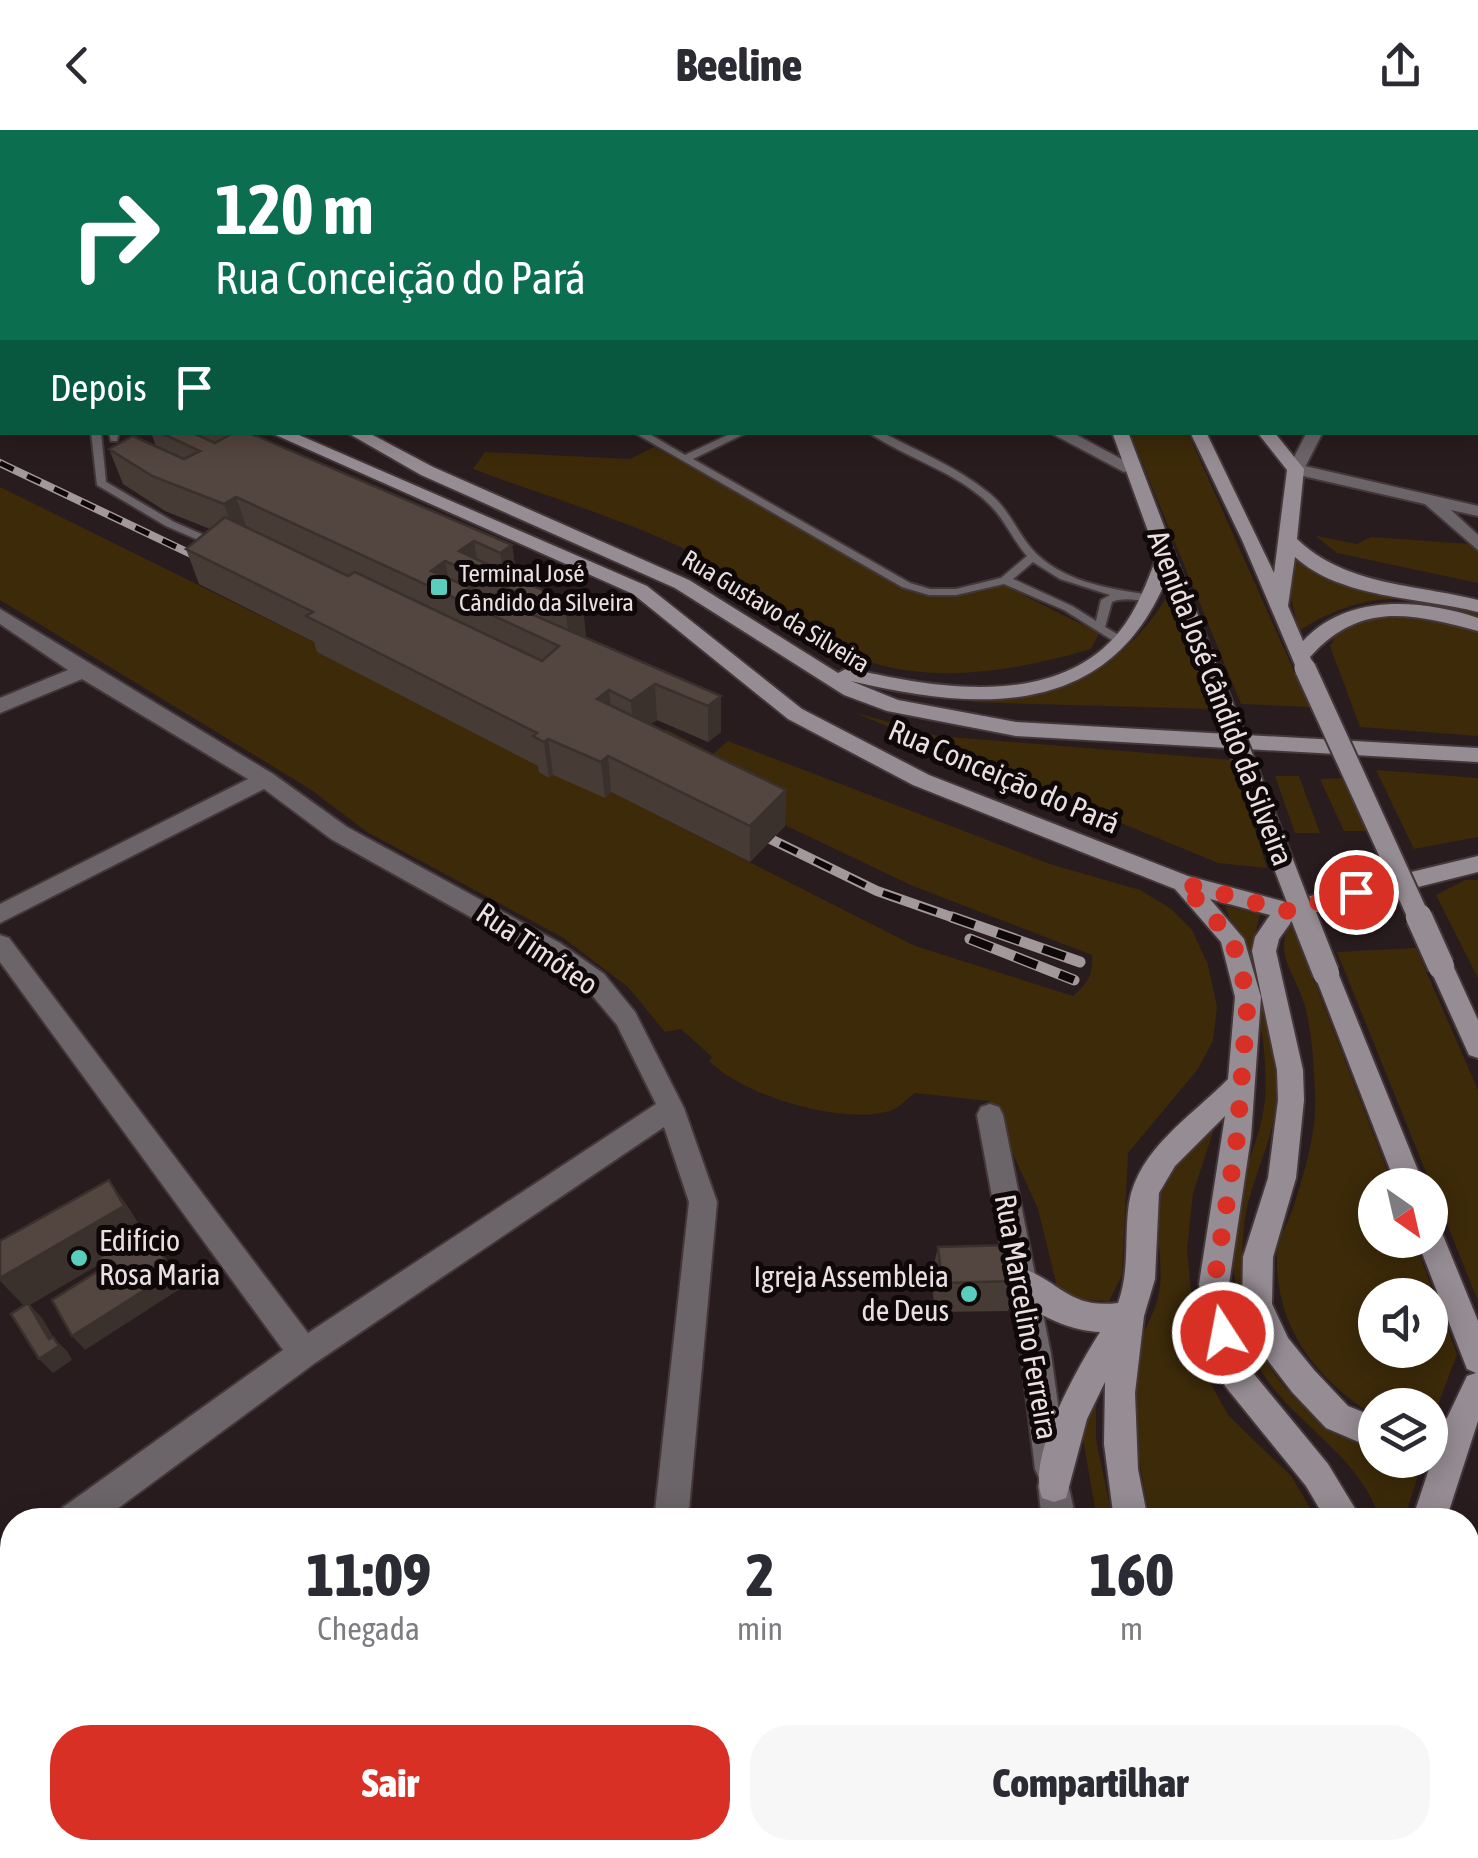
<!DOCTYPE html>
<html lang="pt">
<head>
<meta charset="utf-8">
<style>
	:root { --surface:#fff; --page:#f7f7f7; --text:#2b2b33; --muted:#7c7c81; --accent:#d93025 }
	body { margin:0; font-family:"Asap Condensed",sans-serif; background:var(--page); color:var(--text); height:100vh; display:flex; flex-direction:column; font-size:38px; white-space:nowrap }
	* { box-sizing:border-box; margin:0 }
	p { font-size:32px; color:var(--muted) }
	.icon { flex:none; width:55px; height:55px; fill:none; stroke:currentColor; stroke-width:2; stroke-linecap:round; stroke-linejoin:round }
	.map { position:relative; flex:1; overflow:hidden }
	.side { position:absolute; left:0px; top:1378px; width:1480px; height:352px; display:flex; flex-direction:column; background:var(--surface); border-radius:40px 40px 0 0; box-shadow:0 5px 25px #0003 }
	.side>* { flex:none }
	.guide { position:absolute; left:0px; top:0px; width:1480px; height:305px; box-shadow:0 5px 25px #0003; background:#0b6e4f; color:#fff; overflow:hidden }
	.needle { width:65px; rotate:146deg }
	.controls { position:absolute; left:1358px; top:1038px; display:grid; gap:20px }
	.controls a { display:grid; place-items:center; width:90px; height:90px; border-radius:50%; background:var(--surface); box-shadow:0 5px 25px #0003; font-size:50px }
	.pin { position:absolute; display:grid; place-items:center; width:85px; height:85px; color:#fff; margin:-42px; border:5px solid #fff; border-radius:50%; box-shadow:0 2px 10px #0007 }
	.me { position:absolute; width:110px; margin:-55px; rotate:349deg; stroke-linejoin:round; filter:drop-shadow(0 0 8px #0008) }
	.turn { display:flex; align-items:center; gap:35px; height:210px; padding:0 50px; font-size:45px }
	.turn .icon { width:130px; height:130px; stroke-width:2.5 }
	.turn b { display:block; font-size:70px; line-height:85px }
	.then { display:flex; align-items:center; height:95px; padding:0 50px; background:#0003; gap:20px; font-size:38px }
	.eta { display:flex; justify-content:space-evenly; align-items:center; height:170px; text-align:center }
	.eta b { font-size:60px; font-weight:800; line-height:70px }
	.primary-button { display:flex; gap:20px; margin-top:auto; padding:20px 50px }
	.primary-button a { flex:1; height:115px; border-radius:40px; background:var(--accent); color:#fff; font-size:40px; font-weight:800; line-height:115px; text-align:center }
	.primary-button a+a { background:var(--page); color:var(--text) }
	header { display:flex; justify-content:space-between; align-items:center; height:130px; padding:0 50px; background:var(--surface); font-size:45px; font-weight:800 }
	.map>svg:first-child { display:block }
	.green { fill:#3c2a09; fill-rule:evenodd }
	.lines { fill:none; stroke-linecap:round; stroke-linejoin:round }
	.service-casing { stroke:#443739; stroke-width:4 }
	.minor-casing { stroke:#443739; stroke-width:4 }
	.tertiary-casing { stroke:#443739; stroke-width:4 }
	.secondary-casing { stroke:#443739; stroke-width:4 }
	.service { fill:#6b6569; fill-rule:evenodd }
	.minor { fill:#6b6569; fill-rule:evenodd }
	.tertiary { fill:#6b6569; fill-rule:evenodd }
	.secondary { fill:#968c93; fill-rule:evenodd }
	.rail-far2-casing { stroke:#a3989a; stroke-width:8 }
	.rail-far1-casing { stroke:#a3989a; stroke-width:10 }
	.rail-casing { stroke:#a3989a; stroke-width:11 }
	.rail-far2 { stroke:#0e0809; stroke-width:5; stroke-dasharray:15; stroke-linecap:butt }
	.rail-far1 { stroke:#0e0809; stroke-width:6; stroke-dasharray:19; stroke-linecap:butt }
	.rail { stroke:#0e0809; stroke-width:8; stroke-dasharray:24; stroke-linecap:butt }
	.secondary-bridge-far1-casing { stroke:#443739; stroke-width:25; stroke-linecap:butt }
	.secondary-bridge-casing { stroke:#443739; stroke-width:30; stroke-linecap:butt }
	.secondary-bridge-far1 { stroke:#968c93; stroke-width:21 }
	.secondary-bridge { stroke:#968c93; stroke-width:26 }
	.wall { fill:#473b36 }
	.shaded-wall { fill:#3a302c }
	.building { fill:#53453f; stroke:#3a302c; stroke-width:2.5 }
	.route { stroke:#d93025; stroke-width:18; stroke-dasharray:0 32.4 }
	.poi-dot { fill:#5acebc; stroke:#0e0809; stroke-width:4 }
	.labels { text-anchor:middle; stroke-width:10; stroke-linejoin:round; paint-order:stroke }
	.far-poi-label { font-size:25px; fill:#eae0e1; stroke:#0e0809; text-anchor:start }
	.far-street-label { font-size:25px; fill:#eae0e1; stroke:#0e0809 }
	.street-label { font-size:30px; fill:#eae0e1; stroke:#0e0809 }
	.poi-label { font-size:30px; fill:#eae0e1; stroke:#0e0809; text-anchor:start }
</style>
</head>
<body>
<header><svg class="icon" aria-label="back" viewBox="0 0 24 24"><path d="M15 5l-7 7 7 7"/></svg>Beeline<svg class="icon" aria-label="share" viewBox="0 0 24 24"><path d="M12 15V3M7 8l5-5 5 5M5 13v7h14v-7"/></svg></header>
<div class="map">
<svg width="1478" height="1728" viewBox="0 0 1478 1728">
	<rect width="100%" height="100%" fill="#291c1e"/>
	<path class="green" d="M1130 303H1188L1310 577 1241 574Z
		M654 317 923 466H957L1003 455 1099 503 1091 519C998 546 898 561 812 505 771 478 737 445 693 423 622 388 547 367 473 339L485 322 630 329Z
		M0 357 324 517 318 522 605 668 611 662 915 816 1073 866C1088 853 1093 845 1092 825L913 756 610 612 654 613 666 599 713 624 728 611 1053 735 1140 760 1170 778 1192 800 1208 835 1217 877 1213 911 1198 939 1128 1023 1122 1145 1109 1171 1083 1170 1057 1157 1038 1079 989 971 915 963C908 968 899 978 890 981 840 995 744 966 709 931L712 927 681 899 665 902 628 857 562 807 367 702 310 659 0 470Z
		M1316 406 1357 414 1371 407 1470 414 1478 421V453L1337 423Z
		M1291 424 1324 446 1478 481V488C1411 460 1360 462 1299 501L1289 461Z
		M1171 460 1212 579 966 572C1061 560 1120 547 1171 460Z
		M1385 484 1421 486 1478 502V606L1360 597 1330 516 1338 502Z
		M853 582 938 606 1233 630 1267 738 1218 733Z
		M1376 640 1478 648V707L1414 719Z
		M1275 646H1299L1320 703H1295Z
		M1346 648 1372 701H1344L1320 649Z
		M1465 750H1478V848L1436 765Z
		M1225 776 1260 784C1257 798 1251 815 1253 829 1259 876 1280 922 1276 971 1273 1015 1248 1055 1244 1096 1236 1175 1253 1243 1321 1289 1340 1301 1353 1311 1375 1315V1330H1423L1404 1390H1380C1358 1314 1266 1284 1247 1207 1238 1172 1229 1131 1233 1094 1236 1051 1261 1013 1265 969 1270 904 1247 836 1225 776Z
		M1290 788 1393 1055H1375V1110H1414L1457 1224 1438 1275H1375V1286C1318 1251 1275 1198 1277 1126 1277 1110 1289 1091 1294 1075 1305 1040 1317 1002 1315 964 1314 936 1312 900 1304 873 1292 836 1275 830 1290 788ZM1375 1165H1430V1220H1375Z
		M1416 818 1478 960V1171L1337 822Z
		M1217 990 1193 1063 1187 1120 1198 1230 1228 1285 1292 1347 1317 1390H1151C1138 1334 1130 1278 1138 1221 1141 1201 1157 1184 1160 1156 1164 1119 1148 1085 1166 1049 1178 1027 1200 1008 1217 990Z
		M1089 1268 1096 1269V1310L1113 1390H1097L1083 1309Z
		M1224 1718H1389L1394 1728H1227Z"/>
	<g class="lines">
		<defs>
			<path id="service" d="M130 0H140L143 2H134Z
				M295 0H305L308 2H299Z
				M0 7H2V13H0Z
				M0 95H2V100H0Z
				M91 302H101L106 352 174 392 220 412V416H212L166 396 97 355Z
				M109 302H119L117 311H111Z
				M633 302H646L685 325 734 302H748L693 329 910 453 930 459H956L1001 448 1027 426C1013 410 1005 390 990 375 956 341 907 329 868 302H881C918 321 957 337 989 363 1008 378 1016 400 1031 418 1059 451 1109 459 1150 465L1156 468C1144 475 1130 465 1112 472L1105 497 1124 508V514L1120 515 1064 480 1004 454 956 465H929L902 457ZM1033 432 1060 449 1110 465 1101 470 1096 491 1072 476 1013 449Z"/>
			<path id="minor" d="M420 0H436L438 2H422Z
				M1358 0H1374L1376 2H1360Z
				M1049 302H1071L1138 338 1124 342Z
				M1296 334 1478 376V386L1451 380 1478 405V420L1425 374 1290 343V335Z
				M0 479 273 644 347 697 560 813 604 844 635 882 684 978 717 1072 688 1390H654L689 1072 664 997 315 1233 102 1390H57L62 1378 283 1220 0 832V805L9 808 308 1203 656 974 617 895 586 858 542 827 331 709 264 659 0 793V774L248 649 82 549 0 583V568L68 540 0 494Z
				M990 974 999 977 1003 985 1051 1224 1067 1339 1062 1350 1051 1355 1040 1350 1035 1339 1021 1224 977 985 981 977Z
				M12 1417V1455L0 1460V1422Z
				M358 1718H403L399 1728H354Z
				M625 1718H663L662 1728H624Z"/>
			<path id="tertiary" d="M1307 302H1323L1302 343H1290L1288 339Z
				M1054 1340 1066 1344 1076 1390H1042L1038 1356 1042 1344Z
				M1094 1718H1132L1134 1728H1096Z"/>
			<path id="secondary" d="M1084 0H1096V2H1084Z
				M1139 0H1151V2H1139Z
				M0 64 2 65V74L0 73Z
				M0 147H2V157H0Z
				M269 302H292L647 456 802 579 929 645 1188 746 1286 772 1478 726V742L1294 788 1279 809 1276 821 1303 940 1304 970 1296 1048 1273 1127 1272 1174 1288 1208 1314 1240 1348 1276 1375 1287V1319L1326 1298 1292 1262 1266 1228 1242 1175 1243 1127 1268 1048 1278 970 1277 940 1252 821 1255 807 1270 785 1210 769 1244 809 1261 867 1251 1007 1229 1154 1238 1203 1249 1238 1328 1334 1362 1390H1326L1306 1356 1225 1256 1208 1203 1199 1154 1225 986 1175 1036 1159 1063 1155 1149 1144 1186 1135 1263 1138 1339 1148 1390H1114L1104 1314 1105 1252 1087 1289 1066 1368 1054 1372 1042 1368C1026 1327 1078 1237 1100 1202 1069 1201 1021 1181 1007 1151L1012 1141 1022 1138C1061 1152 1069 1179 1118 1173 1130 1140 1124 1107 1129 1073 1138 1019 1192 986 1228 949L1235 867 1221 812 1175 759 913 655 788 589 633 464Z
				M346 302H367L433 337 689 450 838 543 848 538C933 558 1055 580 1119 502 1137 480 1147 452 1157 426L1112 302H1128L1220 543 1217 547 1210 549 1200 543 1166 450C1108 590 977 581 851 551L898 570 1016 592 1478 618V632L1016 606 887 581 844 565 675 458 421 345Z
				M1190 302H1206L1274 443 1287 340 1257 302H1274L1304 339 1297 409C1346 456 1415 454 1478 470V482C1420 467 1341 469 1295 427L1288 476 1303 511C1347 463 1422 469 1478 488V501C1413 484 1361 470 1310 527L1315 538 1312 542H1298L1242 410Z
				M1441 827 1450 829 1478 890V928L1469 925 1429 836Z
				M1326 834 1338 843 1424 1055H1396L1314 843Z
				M1430 1094 1440 1098 1478 1191V1291L1446 1390H1412L1434 1324 1430 1325V1293L1447 1288 1467 1246 1476 1243 1467 1239 1417 1110H1430Z
				M1468 1709 1477 1728H1436L1432 1718H1468Z
				M1186 1718H1224L1227 1728H1189Z"/>
		</defs>
		<use href="#service" class="service-casing"/>
		<use href="#minor" class="minor-casing"/>
		<use href="#tertiary" class="tertiary-casing"/>
		<use href="#secondary" class="secondary-casing"/>
		<use href="#service" class="service"/>
		<use href="#minor" class="minor"/>
		<use href="#tertiary" class="tertiary"/>
		<use href="#secondary" class="secondary"/>
		<defs>
			<path id="rail-far2" d="M0 333 212 434"/>
			<path id="rail-far1" d="M746 697 877 761 960 790"/>
			<path id="rail" d="M952 787 1080 832
				M970 809 1074 850"/>
		</defs>
		<use href="#rail-far2" class="rail-far2-casing"/>
		<use href="#rail-far1" class="rail-far1-casing"/>
		<use href="#rail" class="rail-casing"/>
		<use href="#rail-far2" class="rail-far2"/>
		<use href="#rail-far1" class="rail-far1"/>
		<use href="#rail" class="rail"/>
		<defs>
			<path id="secondary-bridge-far1" d="M1305 538 1420 790
				M1210 543 1305 790"/>
			<path id="secondary-bridge" d="M1304 787 1326 843
				M1419 787 1441 836"/>
		</defs>
		<use href="#secondary-bridge-far1" class="secondary-bridge-far1-casing"/>
		<use href="#secondary-bridge" class="secondary-bridge-casing"/>
		<use href="#secondary-bridge-far1" class="secondary-bridge-far1"/>
		<use href="#secondary-bridge" class="secondary-bridge"/>
	</g>
	<path class="wall" d="M649 0H751L750 2H655Z
		M151 302H191L202 308 200 302H247L512 415 517 448 583 479 586 508 721 566V602L708 612 657 590 650 594 786 660 785 696 750 732 611 662 605 668 553 645 549 648 539 642 538 636 317 522 314 512 199 454 186 419 210 399 165 381 123 354 109 319 156 317Z
		M938 1117 1018 1151 1008 1181 935 1182 931 1147Z"/>
	<path class="shaded-wall" d="M716 0H751L750 2H709Z
		M236 367 248 402 236 410 224 374Z
		M474 411 480 446 459 421Z
		M512 415 517 451 506 458 500 423Z
		M445 431 452 466 431 441Z
		M583 479 587 515 570 520 566 484Z
		M655 554 657 590 634 606 631 571Z
		M609 560 612 596 597 569Z
		M721 566V602L708 612V576Z
		M548 609 553 645 549 648 544 612Z
		M608 626 611 662 605 668 601 632Z
		M786 660 785 696 750 732V696Z
		M109 1050 131 1081 146 1107 30 1175 42 1188 59 1216 53 1207 67 1221 72 1230 53 1243 39 1229 49 1209 26 1178 0 1151V1148Z
		M146 1099 183 1157 85 1220 72 1206Z"/>
	<path class="building" d="M159 302H191L215 313 229 305 223 302H247L512 415 500 423 474 411 459 421 583 479 566 484 445 431 431 441 721 566 708 576 655 554 631 571 609 560 597 569 786 660 750 696 608 626 601 632 548 609 544 612 533 606 537 603 306 486 313 482 186 419 225 387 348 446 355 442 542 531 559 516 236 367 224 374 152 346 109 319 133 306 184 329 200 321Z
		M109 1050 124 1076 0 1148V1111Z
		M146 1099 173 1142 72 1206 52 1170 103 1138 97 1129Z
		M1012 1115 1018 1151 942 1153 938 1117Z
		M28 1173 49 1209 53 1207 59 1216 39 1229 11 1184Z"/>
	<g class="lines">
		<path class="route" d="M1223 1203 1214 1154 1237 1008 1248 867 1232 809 1182 753 1286 781 1356 762"/>
	</g>
	<g class="poi-dot">
		<rect x="429" y="447" width="20" height="20" rx="5"/>
		<circle cx="79" cy="1128" r="10"/>
		<circle cx="969" cy="1164" r="10"/>
	</g>
	<g class="labels">
		<g class="far-poi-label">
			<text x="459" y="452">Terminal José<tspan x="459" dy="29">Cândido da Silveira</tspan></text>
		</g>
		<g class="far-street-label">
			<text transform="translate(776 481) rotate(31)" y="9">Rua Gustavo da Silveira</text>
		</g>
		<g class="street-label">
			<text transform="translate(1220 568) rotate(69)" y="10">Avenida José Cândido da Silveira</text>
			<text transform="translate(1004 647) rotate(23)" y="10">Rua Conceição do Pará</text>
			<text transform="translate(537 819) rotate(34)" y="10">Rua Timóteo</text>
			<text transform="translate(1026 1187) rotate(80)" y="10">Rua Marcelino Ferreira</text>
		</g>
		<g class="poi-label">
			<text x="99" y="1121">Edifício<tspan x="99" dy="34">Rosa Maria</tspan></text>
			<text x="949" y="1157" text-anchor="end">Igreja Assembleia<tspan x="949" dy="34">de Deus</tspan></text>
		</g>
	</g>
</svg>
<div class="controls">
<a><svg class="needle" viewBox="-14 -14 28 28"><path d="M0-13l5 13h-10z" fill="#e53935"/><path d="M0 13l5-13h-10z" fill="#7c7c81"/></svg></a>
<a><svg class="icon" aria-label="sound" viewBox="0 0 24 24"><path d="M4 9h4l5-4v14l-5-4H4zM17 9q2 3 0 6"/></svg></a>
<a><svg class="icon" aria-label="layers" viewBox="0 0 24 24"><path d="M12 4l9 5-9 5-9-5zM3 14l9 5 9-5"/></svg></a>
</div>
<div class="pin" style="left:1356px;top:762px;background:#d93025"><svg class="icon" aria-label="arrive" viewBox="0 0 24 24"><path d="M6 21V4h12l-3 4 3 4H6"/></svg></div>
<svg class="me" style="left:1223px;top:1203px" viewBox="-20 -20 40 40"><circle r="17" fill="#d93025" stroke="#fff" stroke-width="3"/><path d="M0-11L8 9 0 5-8 9z" fill="#fff"/></svg>
<div class="guide">
<div class="turn"><svg class="icon" aria-label="right" viewBox="0 0 24 24"><path d="M7 20v-9h11M14 6l5 5-5 5"/></svg><div><b>120 m</b>Rua Conceição do Pará</div></div>
<div class="then">Depois<svg class="icon" aria-label="arrive" viewBox="0 0 24 24"><path d="M6 21V4h12l-3 4 3 4H6"/></svg></div>
</div>
<section class="side">
<div class="eta">
<div><b>11:09</b><p>Chegada</p></div>
<div><b>2</b><p>min</p></div>
<div><b>160</b><p>m</p></div>
</div>
<div class="primary-button"><a>Sair</a><a>Compartilhar</a></div>
</section>
</div>
</body>
</html>
